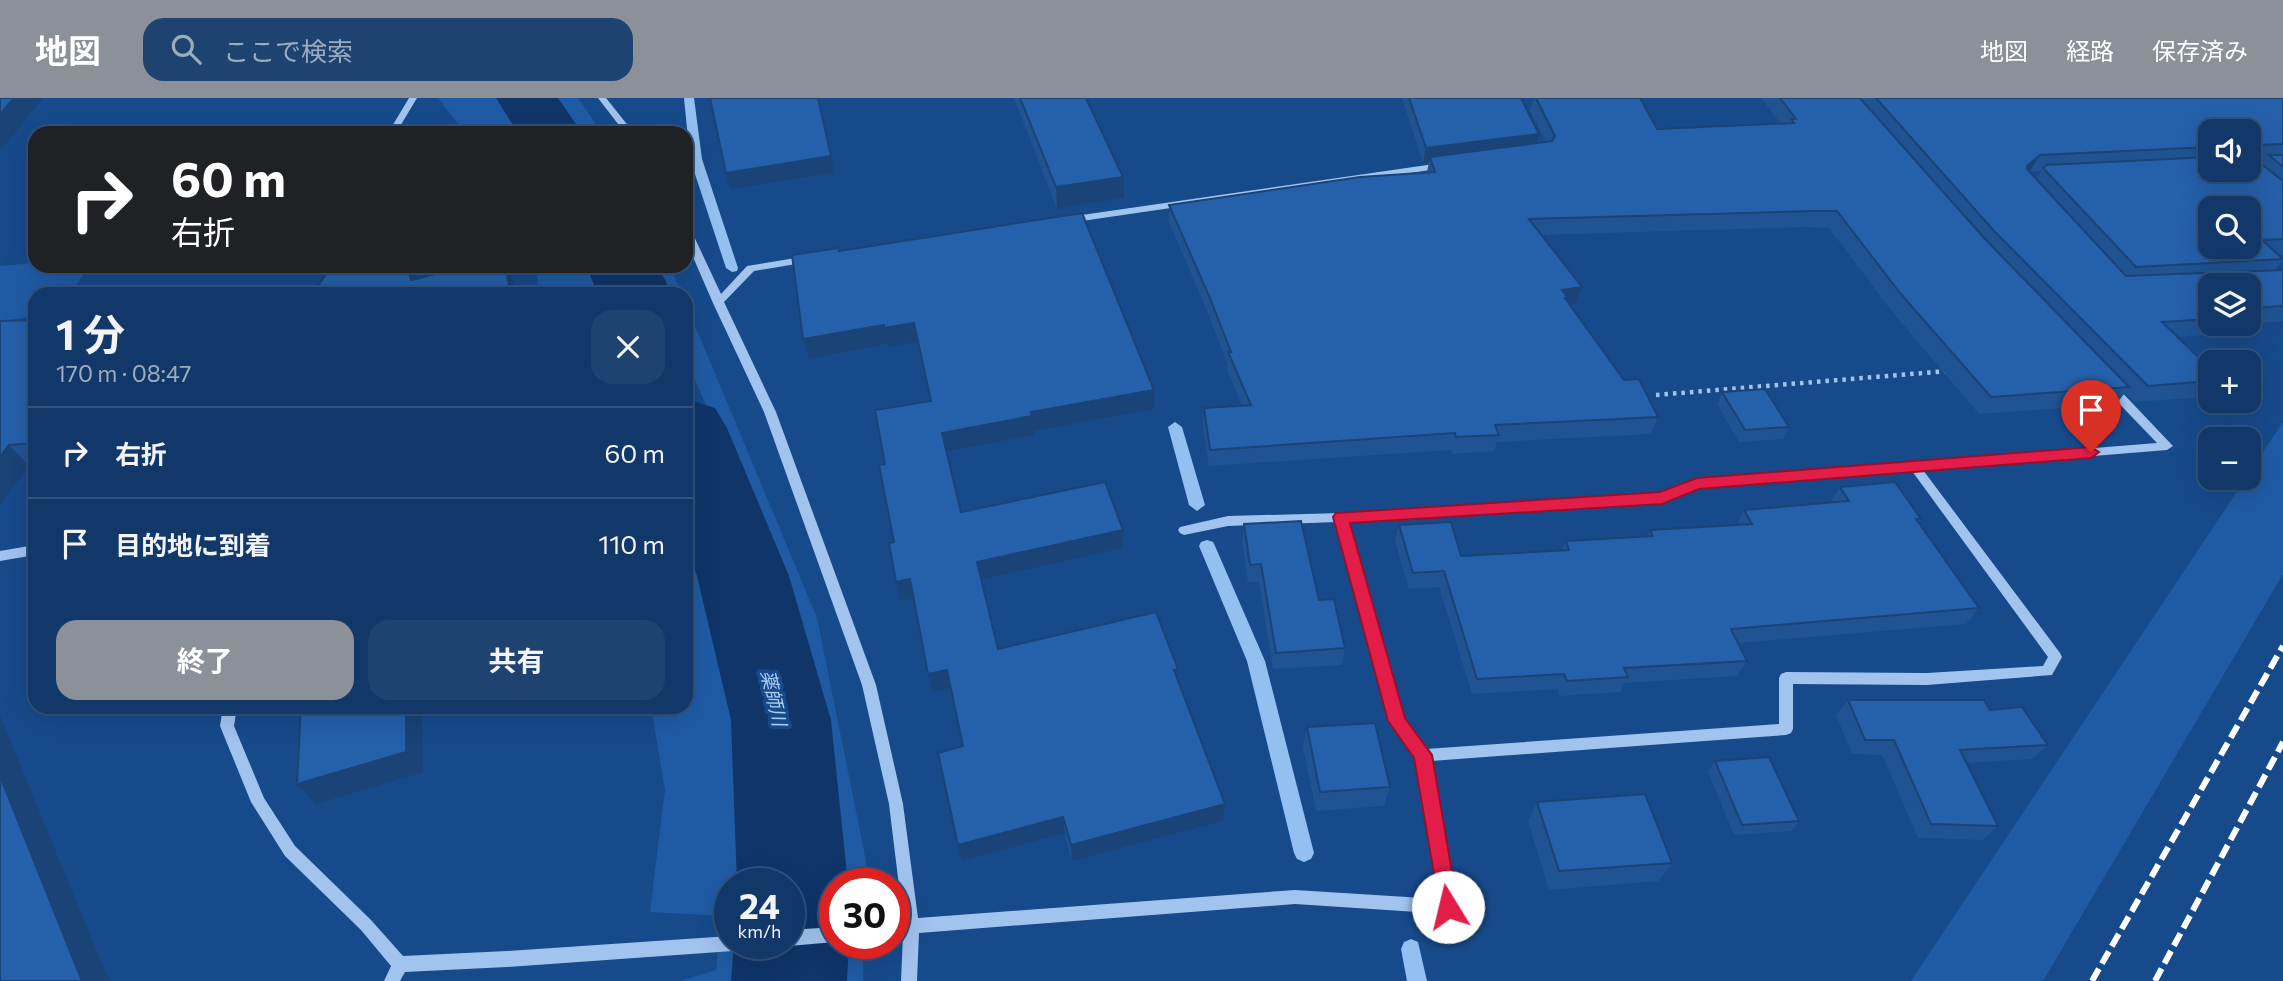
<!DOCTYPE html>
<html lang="ja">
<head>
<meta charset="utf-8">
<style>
	:root { --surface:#113868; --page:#1e4371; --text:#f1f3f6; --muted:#9cacc0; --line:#30527c; --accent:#8c9099 }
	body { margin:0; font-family:Commissioner,"Noto Sans JP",sans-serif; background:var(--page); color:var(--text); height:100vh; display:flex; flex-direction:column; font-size:26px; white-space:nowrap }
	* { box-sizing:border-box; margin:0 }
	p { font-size:23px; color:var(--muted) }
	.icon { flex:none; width:38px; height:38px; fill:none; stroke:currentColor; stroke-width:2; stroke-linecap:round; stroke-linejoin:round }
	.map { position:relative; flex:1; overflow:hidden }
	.side { position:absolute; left:28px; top:189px; width:665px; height:427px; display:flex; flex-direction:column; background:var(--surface); border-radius:21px; box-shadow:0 7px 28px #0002,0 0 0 2px var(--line) }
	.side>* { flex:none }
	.top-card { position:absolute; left:28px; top:28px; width:665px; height:147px; border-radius:21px; box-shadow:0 7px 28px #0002,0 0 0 2px var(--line); background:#202124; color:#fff; overflow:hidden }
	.buttons { position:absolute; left:2198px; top:21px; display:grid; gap:14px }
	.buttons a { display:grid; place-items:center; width:63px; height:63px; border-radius:14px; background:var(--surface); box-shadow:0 7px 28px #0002,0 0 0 2px var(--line); font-size:35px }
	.speed { position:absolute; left:714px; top:770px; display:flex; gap:14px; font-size:35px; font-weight:700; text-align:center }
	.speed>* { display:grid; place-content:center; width:91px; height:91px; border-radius:50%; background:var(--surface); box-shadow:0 7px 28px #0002,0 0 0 2px var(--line); line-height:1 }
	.speed small { font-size:18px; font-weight:400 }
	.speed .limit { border:10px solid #d22; background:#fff; color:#111 }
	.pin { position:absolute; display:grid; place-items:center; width:60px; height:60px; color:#fff; margin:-72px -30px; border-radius:50% 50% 50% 0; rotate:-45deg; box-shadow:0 0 7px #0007 }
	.pin .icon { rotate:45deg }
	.me { position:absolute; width:77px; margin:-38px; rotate:351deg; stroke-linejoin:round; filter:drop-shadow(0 0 5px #0008) }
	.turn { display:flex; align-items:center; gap:24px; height:147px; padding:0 28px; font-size:32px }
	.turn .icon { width:91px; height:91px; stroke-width:2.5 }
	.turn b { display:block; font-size:49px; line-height:60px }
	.round { display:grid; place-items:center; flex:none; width:74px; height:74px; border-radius:21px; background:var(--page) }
	.overview { display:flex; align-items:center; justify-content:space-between; height:119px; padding:0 28px }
	h1 { font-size:42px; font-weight:700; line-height:52px }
	.action { display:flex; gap:14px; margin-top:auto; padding:14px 28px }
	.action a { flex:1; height:80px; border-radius:21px; background:var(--accent); color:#fff; font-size:28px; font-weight:700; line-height:80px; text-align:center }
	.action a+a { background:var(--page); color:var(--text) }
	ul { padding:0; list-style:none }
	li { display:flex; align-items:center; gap:21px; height:91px; padding:0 28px; border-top:2px solid var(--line) }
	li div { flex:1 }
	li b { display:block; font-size:26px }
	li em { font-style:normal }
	header { display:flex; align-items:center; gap:42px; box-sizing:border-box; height:98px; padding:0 35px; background:var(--accent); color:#fff }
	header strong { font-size:33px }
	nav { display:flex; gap:38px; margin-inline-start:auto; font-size:24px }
	.search { width:490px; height:63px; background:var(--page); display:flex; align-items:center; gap:18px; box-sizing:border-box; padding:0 24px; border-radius:21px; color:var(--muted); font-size:26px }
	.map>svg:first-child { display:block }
	.green { fill:#1f5ba5 }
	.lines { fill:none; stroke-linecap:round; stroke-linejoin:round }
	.stream { fill:#93bff1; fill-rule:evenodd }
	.river { fill:#0f3569; fill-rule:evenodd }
	.path { stroke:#a1c4ef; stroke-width:4.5; stroke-dasharray:3.5 5; stroke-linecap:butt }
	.minor { fill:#a1c4ef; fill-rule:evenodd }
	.rail { stroke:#fff; stroke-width:6; stroke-dasharray:14 6; stroke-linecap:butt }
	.wall { fill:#205392; fill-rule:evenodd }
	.shaded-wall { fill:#1a4377 }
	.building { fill:#2560aa; stroke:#1a4377; stroke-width:2; fill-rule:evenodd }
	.route { fill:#e11d48; stroke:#92132f; stroke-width:2 }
	.labels { text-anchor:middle; stroke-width:7; stroke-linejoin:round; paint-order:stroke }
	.water-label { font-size:19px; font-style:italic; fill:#accef6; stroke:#174a8b }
</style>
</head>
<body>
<header>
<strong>地図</strong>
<div class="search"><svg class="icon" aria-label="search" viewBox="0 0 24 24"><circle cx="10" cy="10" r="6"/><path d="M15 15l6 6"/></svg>ここで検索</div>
<nav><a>地図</a><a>経路</a><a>保存済み</a></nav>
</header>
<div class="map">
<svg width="2283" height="883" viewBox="0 0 2283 883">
	<rect width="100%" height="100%" fill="#174a8b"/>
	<path class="green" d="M438 0H511L532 35H465Z
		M554 0H578L602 35H578Z
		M35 165V168H90L69 196H35V218L0 224V168Z
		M534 168H598L608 196H541Z
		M648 168H670L682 196H659Z
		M686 206 817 520 866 763 865 786H835V845H864L863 883H821L831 725 782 491 686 260Z
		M2283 324V476L2043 883H1911L2246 380H2249V375Z
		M686 408 720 501 766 771 764 786H730V845H758L754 883H681L716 872 721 818 650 814 665 692 651 609H686Z"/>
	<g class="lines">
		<path class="stream" d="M684 0H694L702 61 738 170 737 173 732 174 726 170 690 61Z
			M1175 324 1182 329 1205 407 1197 413 1189 407 1168 329Z
			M1207 442 1213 444 1215 448 1265 563 1314 755 1311 761 1304 764 1297 761 1294 755 1247 563 1199 448 1201 444Z
			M1411 841 1418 844 1427 883H1407L1401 851 1404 844Z"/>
		<path class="river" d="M496 0H558L582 35H518Z
			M586 168H658L672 196H598Z
			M686 301 715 310 727 330 789 478 831 622 848 786H835V845H849L847 883H731L734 845H789V786H737L731 622 697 478 686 446Z"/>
		<path class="path" d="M1656 297 1948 273"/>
		<path class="minor" d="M409 0H417L396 35H388Z
			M598 0H606L634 35H625Z
			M1441 65 1446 68 1444 70 1068 125 1063 122 1068 119Z
			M686 129 691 132 721 196 747 168 808 158 813 161 808 164 754 173 724 204 776 314 876 587 903 706 918 820 1295 792 1439 801 1416 659 1390 623 1336 424 1228 428 1184 437 1180 435 1178 432 1180 429 1228 418 1341 415 1661 396 1697 382 2157 345 2106 292 2105 289 2106 286H2114L2173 348 2167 352 1923 372 2060 555 2062 559 2052 577 1927 587 1793 586V631L1791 635 1786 637 1431 663 1456 809 1453 814 1448 816 1295 806 919 835 917 883H901L903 836H894V822L903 821 889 706 862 587 764 314 713 205 686 143ZM1912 373 2048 559 2043 568 1927 575 1786 574 1781 576 1779 580V626L1426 651 1403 621 1348 423 1662 404 1698 390Z
			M35 447V457L0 463V453Z
			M223 609H237L234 628 264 700 295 748 371 822 403 858 507 853 730 838V845H741L739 850 733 853 507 869 405 874 400 883H384L391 868 361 832 285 758 251 704 220 628Z
			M835 829V844L789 848 783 845H789V832Z"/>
		<path class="rail" d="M2092 883 2283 548
			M2155 883 2283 644"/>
	</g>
	<path class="wall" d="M1014 0H1086L1124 100 1057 111Z
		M1402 0H1521L1539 36 1537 45 1546 44 1530 13 1534 0H1640L1657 31 1781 26 1761 0H2283V157L2279 158 2283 161V162L2274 173 2283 172V223L2249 226V187H2210V226H2247H2245L2241 231 2222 232 2219 236 2177 239 2210 270V296L2208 299 2134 304 2125 295 2116 306 1979 316 1890 211 1829 130 1803 129 1541 137 1576 206 1570 207 1624 282 1658 319 1651 336 1497 344 1494 353 1452 356 1451 352 1209 368 1203 327 1204 310 1242 308 1227 271V265L1208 215 1169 124V107L1427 74 1429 64 1423 65ZM2210 33 2249 72H2210ZM2030 73H2041L2036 81 2029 74Z
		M839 153 1154 311 1034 333V337L946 354 961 414 1123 432V450L981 482 998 551 1177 580 1223 723 1072 763 1065 735 962 763 963 648 951 590 932 594 914 500 900 503 894 444 930 303 917 244 888 249 887 246 809 261 803 241Z
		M35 222V367L29 368 0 407V223Z
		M1722 294 1789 329 1783 341 1739 344 1717 306Z
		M1840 389 1921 421 1919 425 1979 510 1966 526 1738 545 1747 563 1737 578 1625 585 1620 594 1560 598 1557 591 1472 596 1439 489 1409 491 1395 443 1399 427 1461 458 1562 452 1566 443 1647 438 1650 432 1736 427 1744 412 1830 405Z
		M1244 426 1319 502 1345 550 1342 567 1273 571 1259 484H1248L1242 443Z
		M1848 602 1990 612 2048 647 2032 661 1966 665 1998 728 1983 742 1918 740 1882 657 1852 656 1836 617Z
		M1307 629 1390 689 1384 708 1316 713 1303 649Z
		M1715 663 1799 723 1791 733 1734 737 1708 674Z
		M1537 704 1672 765 1659 783 1549 792 1528 723Z"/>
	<path class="shaded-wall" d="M14 0H43L0 53V16Z
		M1539 36 1535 51 1430 59 1429 64 1423 65 1426 50Z
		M2040 57 2030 73 2017 84 2027 68Z
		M831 58 834 75 730 91 726 75Z
		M1123 79 1124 100 1057 111 1056 89Z
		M408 168H411L419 183 411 182Z
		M505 168H507L513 181 516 196H511Z
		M1582 189 1576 206 1564 208 1562 192Z
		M914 225 917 244 888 249 884 230Z
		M884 227 887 246 809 261 803 241Z
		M1154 292V311L1034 333V337L945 354 942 335 1031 314Z
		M9 347 29 368 0 407V359Z
		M1123 432V450L980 482 977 464Z
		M910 481 914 500 900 503 896 484Z
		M947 572 951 590 932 594 928 576Z
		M406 609H422L423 674 316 706 297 686Z
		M0 618 109 883H82L0 678Z
		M1225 706 1223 723 1072 763 1071 747Z
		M1063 719 1065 735 962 763 958 747Z"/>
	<path class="building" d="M0 0H14L0 16Z
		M710 0H818L831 58 726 75Z
		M1020 0H1086L1123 79 1056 89Z
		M1409 0H1521L1539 36 1426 50Z
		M1536 0H1640L1657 31 1794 25 1791 21H1796L1780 0H1860L1985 141 2129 289 1991 299 1900 195 1837 113H1811L1529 121 1582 189 1562 192 1567 199 1565 200 1624 282 1639 281 1658 319 1495 327 1499 337 1456 339 1455 335 1210 352 1204 310 1251 307 1228 254H1231L1209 198 1169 107 1360 79 1435 74 1430 59 1552 43 1555 38Z
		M1876 0H2283V46L2259 47V53L2250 54 2251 58 2283 83V141L2262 142 2283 161 2136 169 2043 70 2046 67 2210 59V72H2249V33H2210V49L2040 57 2027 68V71L2126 178 2283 172V208L2251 210 2255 214H2249V187H2210V221L2162 224 2210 270V283L2148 288 1995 134ZM2210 110H2249V149H2210Z
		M2269 57H2283V69Z
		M1082 115 1154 292 1031 314 1032 318 942 335 961 414 1105 384 1123 432 977 464 998 551 1156 514 1178 571 1174 572 1225 706 1071 747 1063 719 958 747 938 655 963 648 947 572 928 576 910 481 896 484 889 445 894 444 879 367 885 366 875 312 931 303 914 225 884 230V227L803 241 792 157 839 150V153Z
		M331 168H408L411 182 468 168H505L511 196H317V190Z
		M35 222V300L30 307H35V345L9 347 0 359V223Z
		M1765 291 1789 329 1745 332 1722 294Z
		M1895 384 1921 421H1916L1979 510 1731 531 1747 563 1624 570 1628 579 1567 583 1564 576 1477 581 1444 473 1413 475 1399 427 1451 424 1461 458 1569 452 1566 443 1653 438 1650 432 1752 426 1744 412 1849 403 1840 389Z
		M1301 423 1319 502 1334 501 1345 550 1276 555 1261 466 1250 467 1244 426Z
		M1848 602H1984L1990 612 2022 609 2048 647 1960 652 1998 728 1931 726 1894 642H1865Z
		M301 609H406V654L297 686Z
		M1375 625 1390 689 1320 694 1307 629Z
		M1769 659 1799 723 1742 727 1715 663Z
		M0 678 82 883H0Z
		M1645 696 1672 765 1559 773 1537 704Z"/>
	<path class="route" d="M2091 349 2099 354 2091 360 1699 391 1662 406 1350 425 1405 620 1432 657 1458 809 1455 816 1448 818 1441 816 1414 660 1388 623 1333 419 1336 415 1660 394 1697 380Z"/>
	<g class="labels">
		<g class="water-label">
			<text transform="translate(774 600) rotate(77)" y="7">薬師川</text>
		</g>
	</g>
</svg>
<div class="buttons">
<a><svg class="icon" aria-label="sound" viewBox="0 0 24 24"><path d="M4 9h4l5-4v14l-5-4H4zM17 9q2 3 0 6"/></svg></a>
<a><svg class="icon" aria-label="search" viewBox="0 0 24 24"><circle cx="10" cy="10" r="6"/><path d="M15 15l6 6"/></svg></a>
<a><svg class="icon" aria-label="layers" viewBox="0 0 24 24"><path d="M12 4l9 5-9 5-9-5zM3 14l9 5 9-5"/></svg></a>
<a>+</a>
<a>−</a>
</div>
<div class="speed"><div>24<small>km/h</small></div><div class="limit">30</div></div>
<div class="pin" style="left:2091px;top:354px;background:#d93025"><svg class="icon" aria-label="arrive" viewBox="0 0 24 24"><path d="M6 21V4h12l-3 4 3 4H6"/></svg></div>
<svg class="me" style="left:1448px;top:809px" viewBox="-20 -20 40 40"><circle r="19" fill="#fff"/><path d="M0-13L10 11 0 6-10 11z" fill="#e11d48"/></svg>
<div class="top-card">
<div class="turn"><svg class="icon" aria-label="right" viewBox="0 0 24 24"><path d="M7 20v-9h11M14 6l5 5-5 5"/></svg><div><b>60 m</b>右折</div></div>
</div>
<section class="side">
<div class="overview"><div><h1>1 分</h1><p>170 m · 08:47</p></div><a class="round"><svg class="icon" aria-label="close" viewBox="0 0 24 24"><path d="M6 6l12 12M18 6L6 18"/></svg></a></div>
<ul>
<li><svg class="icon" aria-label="right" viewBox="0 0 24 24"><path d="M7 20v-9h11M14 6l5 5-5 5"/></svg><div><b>右折</b></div><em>60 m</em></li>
<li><svg class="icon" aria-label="arrive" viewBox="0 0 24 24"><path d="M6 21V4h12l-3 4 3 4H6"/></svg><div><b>目的地に到着</b></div><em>110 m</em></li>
</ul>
<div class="action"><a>終了</a><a>共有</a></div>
</section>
</div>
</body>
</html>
